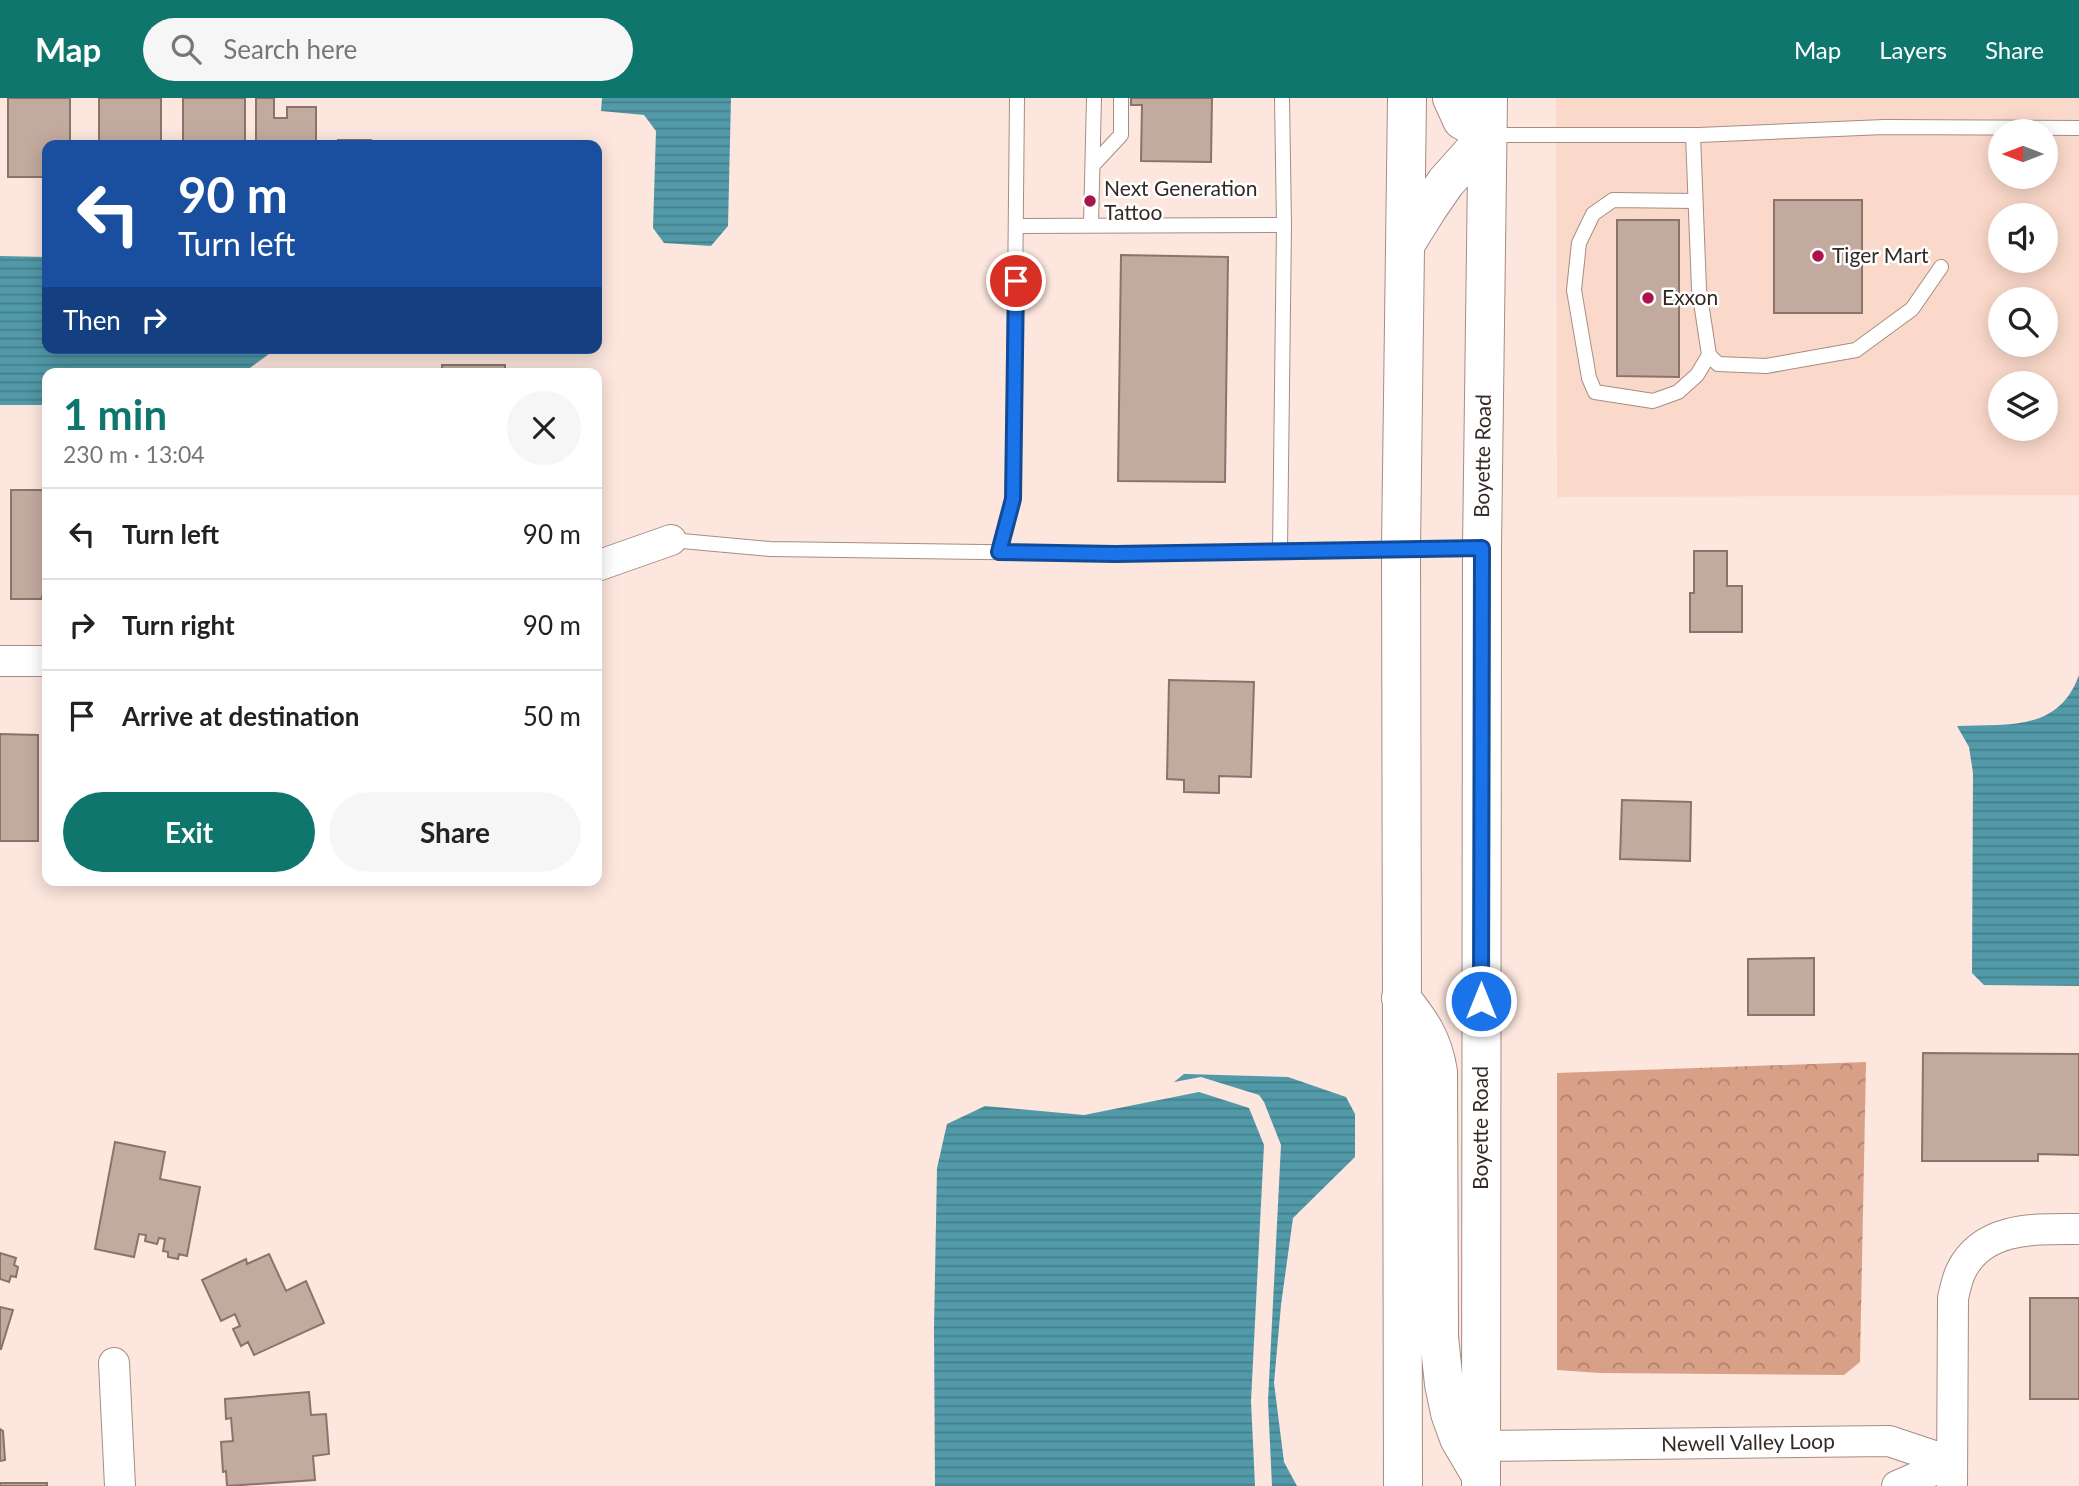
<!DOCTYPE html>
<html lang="en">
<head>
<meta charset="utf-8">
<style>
	:root { --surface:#fff; --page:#f6f6f6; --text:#222; --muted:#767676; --line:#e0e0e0; --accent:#0f766e }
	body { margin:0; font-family:Lato,sans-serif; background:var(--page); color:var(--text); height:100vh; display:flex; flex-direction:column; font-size:26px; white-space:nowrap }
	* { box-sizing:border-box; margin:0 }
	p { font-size:23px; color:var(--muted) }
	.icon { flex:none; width:38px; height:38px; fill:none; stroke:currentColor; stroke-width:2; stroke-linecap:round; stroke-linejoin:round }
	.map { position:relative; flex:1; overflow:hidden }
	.drawer { position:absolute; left:42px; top:270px; width:560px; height:518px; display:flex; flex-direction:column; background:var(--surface); border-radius:14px; box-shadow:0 4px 18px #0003 }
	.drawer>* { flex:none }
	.hud { position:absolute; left:42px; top:42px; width:560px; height:214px; border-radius:14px; box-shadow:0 4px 18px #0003; background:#1a4fa0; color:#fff; overflow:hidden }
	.needle { width:46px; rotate:270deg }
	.controls { position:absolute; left:1988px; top:21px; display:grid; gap:14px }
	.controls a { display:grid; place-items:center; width:70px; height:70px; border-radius:50%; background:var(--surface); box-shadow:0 4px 18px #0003; font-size:35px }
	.pin { position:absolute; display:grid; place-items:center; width:60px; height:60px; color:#fff; margin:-30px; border:4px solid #fff; border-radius:50%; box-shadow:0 2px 7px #0007 }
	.me { position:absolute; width:77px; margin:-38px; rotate:0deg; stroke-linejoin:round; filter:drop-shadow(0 0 5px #0008) }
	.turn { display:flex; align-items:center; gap:24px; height:147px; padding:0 21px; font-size:32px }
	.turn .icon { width:91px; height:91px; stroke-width:2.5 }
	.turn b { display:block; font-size:49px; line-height:60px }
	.then { display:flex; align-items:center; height:66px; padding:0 21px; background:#0003; gap:14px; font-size:26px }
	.round { display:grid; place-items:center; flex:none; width:74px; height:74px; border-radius:37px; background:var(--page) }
	.headline { display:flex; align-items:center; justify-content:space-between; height:119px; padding:0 21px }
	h1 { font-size:42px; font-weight:700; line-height:52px; color:var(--accent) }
	.action { display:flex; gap:14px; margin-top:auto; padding:14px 21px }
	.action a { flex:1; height:80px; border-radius:42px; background:var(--accent); color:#fff; font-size:28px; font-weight:700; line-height:80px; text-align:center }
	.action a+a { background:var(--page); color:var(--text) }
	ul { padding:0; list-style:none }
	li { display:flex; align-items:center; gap:21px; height:91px; padding:0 21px; border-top:2px solid var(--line) }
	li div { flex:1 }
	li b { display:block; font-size:26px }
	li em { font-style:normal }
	header { display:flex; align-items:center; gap:42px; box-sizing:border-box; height:98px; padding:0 35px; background:var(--accent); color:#fff }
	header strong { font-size:33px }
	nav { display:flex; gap:38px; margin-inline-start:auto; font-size:24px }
	.search { width:490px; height:63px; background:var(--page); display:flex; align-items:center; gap:18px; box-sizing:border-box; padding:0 24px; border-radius:38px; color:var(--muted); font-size:26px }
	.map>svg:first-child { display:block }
	.built { fill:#fbd9ca; fill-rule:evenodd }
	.forest { fill:url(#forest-crowns) }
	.water { fill:url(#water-rules) }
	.building { fill:#c3aa9f; stroke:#8a7369; stroke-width:2 }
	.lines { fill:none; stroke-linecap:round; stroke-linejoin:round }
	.service-casing { stroke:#a58d83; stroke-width:16 }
	.minor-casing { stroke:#a58d83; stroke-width:32 }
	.secondary-casing { stroke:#a58d83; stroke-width:40 }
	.service { stroke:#fff; stroke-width:14 }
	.minor { stroke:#fff; stroke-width:30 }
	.secondary { stroke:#fff; stroke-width:38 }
	.route-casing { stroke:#114b97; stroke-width:18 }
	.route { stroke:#1a73e8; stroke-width:12 }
	.poi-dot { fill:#a9154a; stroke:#fff; stroke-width:2.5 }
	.labels { text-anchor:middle; stroke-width:5; stroke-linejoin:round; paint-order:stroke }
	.poi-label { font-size:21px; fill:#332925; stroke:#fff; text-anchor:start }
	.street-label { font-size:21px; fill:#332925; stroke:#fff }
</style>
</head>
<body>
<header>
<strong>Map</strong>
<div class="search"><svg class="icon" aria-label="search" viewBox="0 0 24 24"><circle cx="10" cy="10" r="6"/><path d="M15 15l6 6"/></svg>Search here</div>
<nav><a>Map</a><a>Layers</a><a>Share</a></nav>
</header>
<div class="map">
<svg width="2079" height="1388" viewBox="0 0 2079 1388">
	<defs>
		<pattern id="forest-crowns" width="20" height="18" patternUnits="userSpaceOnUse" patternTransform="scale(1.75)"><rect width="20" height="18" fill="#d8a087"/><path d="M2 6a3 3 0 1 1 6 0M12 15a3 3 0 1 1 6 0" fill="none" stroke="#b0826e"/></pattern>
		<pattern id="water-rules" width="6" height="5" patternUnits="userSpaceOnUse" patternTransform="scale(1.75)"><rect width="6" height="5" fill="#529aa9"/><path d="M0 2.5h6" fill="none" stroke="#457e89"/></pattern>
	</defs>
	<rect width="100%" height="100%" fill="#fce6dd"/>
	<path class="built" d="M1556 0H2079V397L1557 399ZM2000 33H2046V79H2000ZM2000 117H2046V163H2000ZM2000 201H2046V247H2000ZM2000 285H2046V331H2000Z"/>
	<path class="forest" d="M1866 964 1860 1264 1844 1277 1600 1275 1557 1272V975Z"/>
	<path class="water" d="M602 0H731L728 128 711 148 664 145 653 130 656 33 644 17 601 13Z
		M0 158 47 159V250H277L243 275H47V307H0Z
		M2079 577V888L1984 887 1972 875 1973 675 1969 649 1957 628C2007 626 2059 634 2079 577Z
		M1184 976 1288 979 1346 999 1355 1016V1059L1293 1120 1281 1207 1274 1285 1284 1364 1297 1388H1272L1268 1303 1281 1047 1264 1004 1259 997 1201 979 1174 984Z
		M1199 994 1249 1010 1264 1047 1251 1303 1255 1388H935L934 1230 937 1070 947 1026 985 1008 1084 1017Z"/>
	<path class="building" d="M8 0H70V47H47V79H8Z
		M99 0H161V47H99Z
		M183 0H245V47H183Z
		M256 0H274V20H287V9H316V47H256Z
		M1131 0H1212L1211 64 1141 63 1142 7H1131Z
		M338 42H371V47H377H338Z
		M1774 102H1862V215H1774Z
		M1617 122H1679V279L1617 278Z
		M1121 157 1228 159 1225 384 1118 383Z
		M442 267H505V275H442Z
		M11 392H47V498H42V501H11Z
		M1694 453H1727V488H1742V534H1690V495H1694Z
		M1169 582 1254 584 1251 679 1219 678V695L1184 694V682L1167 681Z
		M0 636 38 637V743H0Z
		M1622 702 1691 704 1690 763 1620 761Z
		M1814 860V917H1748V861Z
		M1923 955 2079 956V1057L2038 1056V1063H1922Z
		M115 1044 165 1054 160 1081 200 1089 187 1158 179 1156 178 1161 168 1159V1154L163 1153 165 1141 159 1140 157 1146 145 1143 146 1137 139 1136 134 1159 95 1151Z
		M0 1155 16 1160 14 1167 18 1169 16 1179 11 1178 9 1184 0 1181Z
		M269 1156 286 1193 306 1183 324 1225 254 1257 248 1244 241 1248 233 1231 240 1228 235 1216 221 1223 202 1182 246 1161 247 1166Z
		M2030 1200H2079V1301H2030Z
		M0 1209 13 1212 1 1251H0Z
		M309 1294 311 1317 326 1316 329 1356 313 1358 315 1382 227 1388 226 1373 223 1374 221 1344 233 1343 231 1320 226 1321 225 1301Z
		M0 1331 3 1333 5 1362 0 1363Z
		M0 1385H47V1388H0Z"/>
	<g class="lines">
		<defs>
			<path id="service" d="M1489 37H1699L1884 29 2079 30
				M1693 37 1699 191 1709 257 1718 266 1766 268 1856 252 1912 211 1941 169
				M1093 67 1121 37V0
				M1695 103 1613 102 1593 116 1579 145 1574 192 1589 280 1595 294 1653 303 1678 294 1697 277 1709 257
				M1091 127 1094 0
				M1017 128 1284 127
				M671 442 770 451 1115 456 1481 450
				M1280 452 1284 127 1282 0
				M999 454 1013 401 1017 0"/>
			<path id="minor" d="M597 468 671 442
				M0 563H47
				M114 1265 120 1388
				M1481 1348 1889 1343 1952 1364
				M1897 1388 1952 1364
				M1952 1388 1953 1200C1955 1192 1957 1181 1961 1173 1983 1128 2036 1131 2079 1131"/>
			<path id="secondary" d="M1452 0 1462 22 1488 37
				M1405 147 1428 110 1446 84 1488 37
				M1401 900C1421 925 1433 942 1438 974L1439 1239 1444 1286 1450 1315 1459 1340 1479 1374
				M1403 1388 1401 450 1407 0
				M1481 1388 1482 450 1488 0"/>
		</defs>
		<use href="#service" class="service-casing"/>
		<use href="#minor" class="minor-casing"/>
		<use href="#secondary" class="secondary-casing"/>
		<use href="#service" class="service"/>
		<use href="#minor" class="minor"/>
		<use href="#secondary" class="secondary"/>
	</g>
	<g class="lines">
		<defs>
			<path id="route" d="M1016 183 1013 401 999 454 1115 456 1482 450 1481 903"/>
		</defs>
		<use href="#route" class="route-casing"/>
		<use href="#route" class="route"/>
	</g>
	<g class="poi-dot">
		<circle cx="1090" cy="103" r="7"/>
		<circle cx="1818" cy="158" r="7"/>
		<circle cx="1648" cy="200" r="7"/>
	</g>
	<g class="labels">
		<g class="poi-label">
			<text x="1104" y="98">Next Generation<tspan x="1104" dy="24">Tattoo</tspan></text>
			<text x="1832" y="165">Tiger Mart</text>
			<text x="1662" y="207">Exxon</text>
		</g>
		<g class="street-label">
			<text transform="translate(1483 358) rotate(-89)" y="7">Boyette Road</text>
			<text transform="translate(1481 1030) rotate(-90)" y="7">Boyette Road</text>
			<text transform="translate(1748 1345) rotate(-1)" y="7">Newell Valley Loop</text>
		</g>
	</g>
</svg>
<div class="controls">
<a><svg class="needle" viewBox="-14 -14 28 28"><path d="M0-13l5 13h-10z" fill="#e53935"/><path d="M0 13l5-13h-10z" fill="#767676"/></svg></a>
<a><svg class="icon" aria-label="sound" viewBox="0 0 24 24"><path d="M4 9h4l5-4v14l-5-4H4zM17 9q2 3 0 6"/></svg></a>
<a><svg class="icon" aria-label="search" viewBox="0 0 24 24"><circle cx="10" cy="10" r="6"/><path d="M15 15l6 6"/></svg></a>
<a><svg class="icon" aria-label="layers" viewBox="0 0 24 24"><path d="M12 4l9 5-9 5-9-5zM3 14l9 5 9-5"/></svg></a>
</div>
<div class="pin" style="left:1016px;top:183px;background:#d93025"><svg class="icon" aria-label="arrive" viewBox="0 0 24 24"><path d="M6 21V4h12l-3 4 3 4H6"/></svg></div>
<svg class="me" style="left:1481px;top:903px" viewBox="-20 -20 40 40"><circle r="17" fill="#1a73e8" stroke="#fff" stroke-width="3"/><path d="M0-11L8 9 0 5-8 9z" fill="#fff"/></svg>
<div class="hud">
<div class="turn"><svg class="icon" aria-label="left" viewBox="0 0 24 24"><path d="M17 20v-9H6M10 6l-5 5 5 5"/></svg><div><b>90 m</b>Turn left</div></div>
<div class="then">Then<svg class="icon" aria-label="right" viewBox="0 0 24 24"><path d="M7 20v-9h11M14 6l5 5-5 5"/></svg></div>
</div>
<section class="drawer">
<div class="headline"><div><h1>1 min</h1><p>230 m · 13:04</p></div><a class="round"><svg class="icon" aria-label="close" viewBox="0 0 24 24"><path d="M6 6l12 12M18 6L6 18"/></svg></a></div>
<ul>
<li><svg class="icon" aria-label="left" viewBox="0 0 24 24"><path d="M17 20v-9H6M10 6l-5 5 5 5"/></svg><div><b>Turn left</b></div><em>90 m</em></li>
<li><svg class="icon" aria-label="right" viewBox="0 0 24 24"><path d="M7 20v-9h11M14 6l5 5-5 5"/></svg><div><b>Turn right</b></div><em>90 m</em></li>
<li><svg class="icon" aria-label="arrive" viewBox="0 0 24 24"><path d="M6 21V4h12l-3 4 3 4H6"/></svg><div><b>Arrive at destination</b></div><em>50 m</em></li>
</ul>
<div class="action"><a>Exit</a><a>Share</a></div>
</section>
</div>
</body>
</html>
